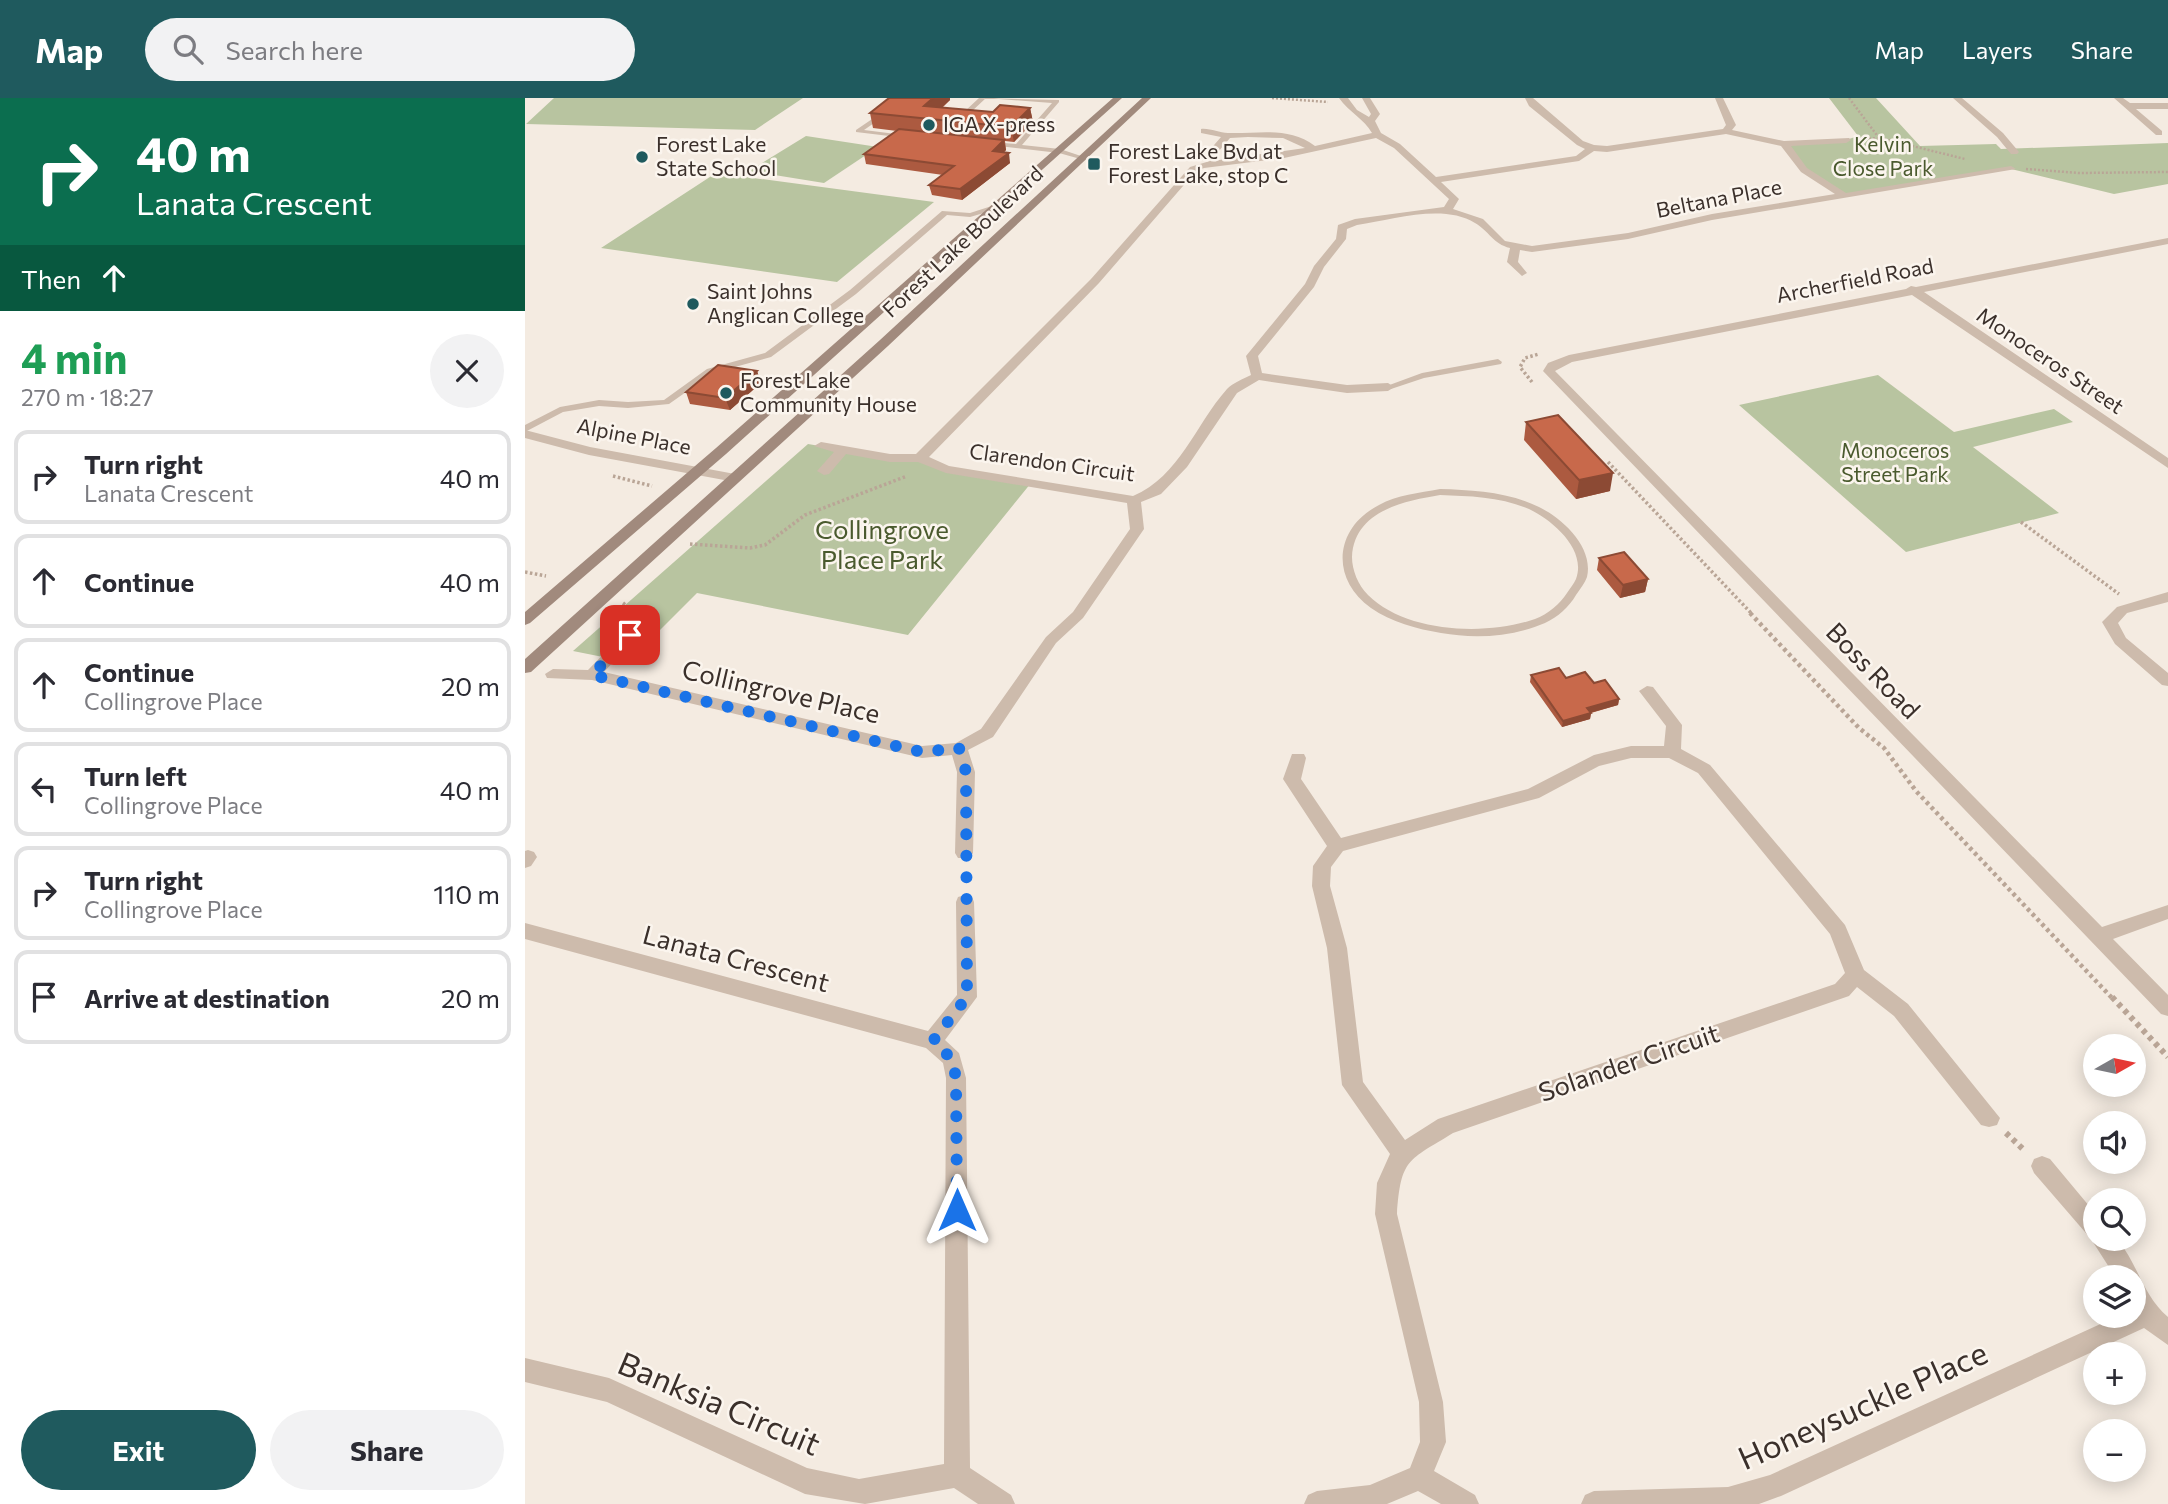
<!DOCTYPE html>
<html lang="en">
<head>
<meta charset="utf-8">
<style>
	:root { --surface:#fff; --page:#f2f2f3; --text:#2b2b33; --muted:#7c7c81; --line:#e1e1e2; --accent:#1f5a5e }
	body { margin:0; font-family:Commissioner,sans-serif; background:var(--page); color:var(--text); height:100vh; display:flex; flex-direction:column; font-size:26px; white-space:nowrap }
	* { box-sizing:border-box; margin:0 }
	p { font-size:23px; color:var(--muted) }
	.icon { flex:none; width:38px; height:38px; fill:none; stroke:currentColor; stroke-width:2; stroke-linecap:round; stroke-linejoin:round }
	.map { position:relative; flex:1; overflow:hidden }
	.details { display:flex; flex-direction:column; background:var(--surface); width:525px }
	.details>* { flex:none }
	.guide { background:#0b6e4f; color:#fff; overflow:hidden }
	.needle { width:46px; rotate:81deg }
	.buttons { position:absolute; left:1558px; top:936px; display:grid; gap:14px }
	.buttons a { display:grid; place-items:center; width:63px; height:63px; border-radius:50%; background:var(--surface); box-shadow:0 4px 18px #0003; font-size:35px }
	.pin { position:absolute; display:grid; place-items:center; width:60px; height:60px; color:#fff; margin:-30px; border-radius:14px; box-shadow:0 4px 10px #0006 }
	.me { position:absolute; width:77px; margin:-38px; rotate:0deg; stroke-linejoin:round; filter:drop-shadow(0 0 5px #0008) }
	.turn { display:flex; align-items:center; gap:24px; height:147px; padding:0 21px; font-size:32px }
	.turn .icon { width:91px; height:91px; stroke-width:2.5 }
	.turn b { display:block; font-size:49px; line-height:60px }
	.then { display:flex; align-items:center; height:66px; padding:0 21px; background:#0003; gap:14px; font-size:26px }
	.round { display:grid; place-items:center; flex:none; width:74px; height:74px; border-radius:37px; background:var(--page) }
	.summary { display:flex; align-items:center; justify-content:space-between; height:119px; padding:0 21px }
	h1 { font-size:42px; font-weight:700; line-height:52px; color:#1e9e55 }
	.button { display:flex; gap:14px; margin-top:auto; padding:14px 21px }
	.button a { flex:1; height:80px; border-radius:42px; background:var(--accent); color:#fff; font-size:28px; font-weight:700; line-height:80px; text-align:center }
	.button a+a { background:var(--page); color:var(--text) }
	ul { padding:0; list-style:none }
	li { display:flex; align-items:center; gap:21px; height:94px; margin:0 14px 10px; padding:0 7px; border:4px solid var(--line); border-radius:14px }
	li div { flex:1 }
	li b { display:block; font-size:26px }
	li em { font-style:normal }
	header { display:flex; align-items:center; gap:42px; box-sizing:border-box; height:98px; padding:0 35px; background:var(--accent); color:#fff }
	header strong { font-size:33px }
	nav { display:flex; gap:38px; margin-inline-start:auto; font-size:24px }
	.search { width:490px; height:63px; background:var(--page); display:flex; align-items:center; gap:18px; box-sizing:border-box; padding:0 24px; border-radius:38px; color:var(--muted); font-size:26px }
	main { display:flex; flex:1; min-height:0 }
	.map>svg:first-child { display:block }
	.green { fill:#b8c4a0 }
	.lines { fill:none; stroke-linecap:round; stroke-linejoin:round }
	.path-far3 { stroke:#b9a596; stroke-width:2.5; stroke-dasharray:2 2; stroke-linecap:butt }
	.path-far2 { stroke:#b9a596; stroke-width:3.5; stroke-dasharray:2.5 2.5; stroke-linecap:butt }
	.path-far1 { stroke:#b9a596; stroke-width:4.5; stroke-dasharray:3.5 3.5; stroke-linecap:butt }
	.path { stroke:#b9a596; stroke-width:6; stroke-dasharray:4.5 4.5; stroke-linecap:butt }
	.lane { fill:#cdbbac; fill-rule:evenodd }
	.street { fill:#cdbbac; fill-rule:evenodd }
	.secondary { fill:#a18a7d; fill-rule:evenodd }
	.wall { fill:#ac5a40 }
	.shaded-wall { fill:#8c4a34 }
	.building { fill:#c8694b; stroke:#8c4a34; stroke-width:2 }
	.route { stroke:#1a73e8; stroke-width:12; stroke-dasharray:0 21.6 }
	.poi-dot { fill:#1f5a5e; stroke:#fbf5ee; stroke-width:2.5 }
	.labels { text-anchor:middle; stroke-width:5; stroke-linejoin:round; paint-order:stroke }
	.far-poi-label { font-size:21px; fill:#3b302b; stroke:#fbf5ee; text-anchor:start }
	.far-park-label { font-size:21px; fill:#4a5a2e; stroke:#fbf5ee }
	.far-street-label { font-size:21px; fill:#3b302b; stroke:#fbf5ee }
	.park-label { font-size:26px; fill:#4a5a2e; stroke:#fbf5ee }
	.street-label { font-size:26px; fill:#3b302b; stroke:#fbf5ee }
	.near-street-label { font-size:32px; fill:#3b302b; stroke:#fbf5ee }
</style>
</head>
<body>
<header>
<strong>Map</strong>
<div class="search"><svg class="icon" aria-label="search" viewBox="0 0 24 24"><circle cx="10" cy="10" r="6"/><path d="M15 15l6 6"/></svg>Search here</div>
<nav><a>Map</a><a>Layers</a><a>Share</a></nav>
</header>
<main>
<section class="details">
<div class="guide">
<div class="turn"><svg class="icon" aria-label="right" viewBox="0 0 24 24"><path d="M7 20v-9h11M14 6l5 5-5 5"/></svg><div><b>40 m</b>Lanata Crescent</div></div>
<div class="then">Then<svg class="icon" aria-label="ahead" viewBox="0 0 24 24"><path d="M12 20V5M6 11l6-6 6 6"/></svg></div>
</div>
<div class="summary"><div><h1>4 min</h1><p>270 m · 18:27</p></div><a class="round"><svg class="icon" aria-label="close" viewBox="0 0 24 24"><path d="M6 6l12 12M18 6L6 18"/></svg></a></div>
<ul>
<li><svg class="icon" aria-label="right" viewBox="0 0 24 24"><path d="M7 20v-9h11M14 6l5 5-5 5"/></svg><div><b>Turn right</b><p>Lanata Crescent</p></div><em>40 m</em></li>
<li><svg class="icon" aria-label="ahead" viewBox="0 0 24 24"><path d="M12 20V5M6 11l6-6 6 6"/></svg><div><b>Continue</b></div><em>40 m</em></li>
<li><svg class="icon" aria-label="ahead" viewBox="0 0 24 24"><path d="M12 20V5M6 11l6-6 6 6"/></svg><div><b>Continue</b><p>Collingrove Place</p></div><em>20 m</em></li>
<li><svg class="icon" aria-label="left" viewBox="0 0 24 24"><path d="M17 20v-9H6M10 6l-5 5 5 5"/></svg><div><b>Turn left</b><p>Collingrove Place</p></div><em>40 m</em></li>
<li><svg class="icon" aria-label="right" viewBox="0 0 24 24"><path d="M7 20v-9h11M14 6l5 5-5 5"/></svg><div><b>Turn right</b><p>Collingrove Place</p></div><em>110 m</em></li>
<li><svg class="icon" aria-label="arrive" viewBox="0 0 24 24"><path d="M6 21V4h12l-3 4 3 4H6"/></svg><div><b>Arrive at destination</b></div><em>20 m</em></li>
</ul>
<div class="button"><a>Exit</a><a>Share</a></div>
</section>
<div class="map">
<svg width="1643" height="1406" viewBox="0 0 1643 1406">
	<rect width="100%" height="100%" fill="#f4ebe1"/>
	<path class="green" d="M29 0H278L230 32 1 26Z
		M1304 0H1351L1395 48 1471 46 1476 51 1643 45V86L1589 96 1486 71 1319 98 1279 72 1259 46 1321 42 1333 38Z
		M281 38 353 49 299 85 224 73Z
		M191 75 409 104 312 184 76 150Z
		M1353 277 1429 334 1529 311 1548 324 1448 349 1534 415 1381 454 1214 307Z
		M283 346 365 360H395L421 371 506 385 383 537 172 495 103 564 48 553Z"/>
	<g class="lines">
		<path class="path-far3" d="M747 0 803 4
			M1324 0 1354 40
			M1336 41 1355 40 1440 61
			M1501 71 1554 75 1643 74"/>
		<path class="path-far2" d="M1007 284 995 269 1000 260 1014 256
			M1083 364 1227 516
			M88 378 127 388
			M1496 424 1594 496
			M165 446 225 450 240 447 280 417 382 378
			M0 474 21 478
			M98 505 112 516"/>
		<path class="path-far1" d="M1225 515 1334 630 1359 650 1391 693 1588 901
			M111 520 112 515"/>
		<path class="path" d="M1587 899 1643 959
			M1481 1035 1500 1053"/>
		<path class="lane" d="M378 0H385L339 32 379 37 382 39 381 40 331 34V32Z
			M454 0 534 2V4L497 47 535 51 562 60 559 62 534 55 465 47 464 46 467 44 491 46 527 5 461 0 446 14 453 15V17L439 16V14Z
			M473 106 477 108 476 110 445 119 422 117 331 196 246 259 188 275 144 306 103 310 74 308 38 314 0 334V327L35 309 74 302 103 304 139 302 182 271 240 255 325 192 417 113 445 115Z
			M973 261 977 264 976 266 899 280 863 292 859 289 897 275Z
			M915 391C948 392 984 394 1014 409 1037 420 1069 449 1062 479 1060 485 1055 491 1051 497 1044 509 1033 519 1020 525 987 539 950 541 916 535 892 531 866 524 846 510 805 481 809 430 854 407 872 397 894 395 915 391ZM915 397C945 398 976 399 1004 411 1027 422 1062 451 1051 481 1049 486 1045 490 1042 495 1035 506 1023 516 1010 521 962 538 881 535 843 497 833 487 827 472 827 459 829 413 879 403 915 397Z"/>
		<path class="street" d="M814 0H823L832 12 844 19 846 16 837 0H845L855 16 850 23 856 35 875 46 911 79 1051 58 1060 51 1052 47 1004 8 1000 0H1008L1058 43 1069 47 1082 48 1198 31 1201 27 1190 0H1198L1211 27 1207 32 1259 43 1324 40 1326 42 1321 45 1266 48 1282 70 1321 95 1486 68 1491 71 1187 122 1103 141 1007 154 995 152 993 164 1002 175 997 178 982 164 985 150C968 146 964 133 950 125 918 105 867 122 832 127L822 131 821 141 799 169 789 189 733 258 737 275 822 287 863 285 869 289 863 293 822 295 734 282 712 295 662 369 636 396 616 404 619 431 558 520 531 545 468 639 443 652 450 674 448 755 445 760H433L430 755 432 674 427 657 397 660 67 582 22 580 20 576 28 571 63 572 100 534 105 532 113 537 79 574 397 648 431 645 456 631 521 539 548 514 605 431 602 405 421 375 393 364H365L321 356 304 376 299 377 292 373 309 354 289 348 296 344 365 356H391L566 181 665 69 685 63 683 54 696 39 676 35V31C685 30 694 35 703 35 734 36 763 28 790 48L847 35C839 21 824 14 814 0ZM1201 36 1256 48 1276 74 1310 96 1187 116 1103 135 1007 148 980 143 958 121 928 111 934 101 916 84 1054 63 1069 53 1082 54ZM723 39 758 40 780 50 694 62 693 54 705 40ZM851 40 869 50 924 101 919 109 830 121 813 127 811 141 789 168 780 186 721 258 726 277C718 281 708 285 702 291 670 327 655 378 608 398L424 368 404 359 574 185 671 73 679 70 759 60Z
			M1428 0H1437L1478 35 1494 54 1492 56H1486L1472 39Z
			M1589 0H1598L1605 5H1643V11H1611L1637 33V37H1631Z
			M1643 140V146L1399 194 1643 360V370L1387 197 1047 264 1030 273 1577 829 1643 807V821L1588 841 1643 897V918L1636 916 1018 273 1023 265 1044 257 1381 191 1386 188 1391 189Z
			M0 332 65 349 210 376 217 380 210 384 64 357 0 340Z
			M1643 494V504L1602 515 1593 525 1601 540 1643 575V588L1637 587 1590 546 1577 524 1592 509Z
			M1122 588 1128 589 1157 627 1156 651 1185 667 1320 827 1339 872 1383 906 1475 1020 1472 1027 1464 1029 1456 1027 1369 918 1332 889 1324 898 928 1035C883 1063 876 1060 872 1116L918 1304 921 1344 909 1373 950 1397 954 1406H916L893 1393 862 1406H779L783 1397 792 1393 845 1387 885 1370 895 1344 894 1304 850 1116 852 1085 865 1056 817 987 802 850 787 788 788 768 802 748 758 681 767 656H779L781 660 776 681 816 740 1003 691 1069 657 1106 648H1139L1141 628 1114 593ZM1106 660H1144L1173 675 1305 836 1320 875 1310 886 913 1021 880 1042 838 984 822 850 805 788 806 769 818 753 1014 700 1074 668Z
			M3 752 9 754 12 759 6 768 0 770V753Z
			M440 797 447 799 449 804 452 899 420 942 434 955 441 980 445 1370 486 1397 490 1406H453L429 1390 340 1406 280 1396 82 1304 0 1284V1260L84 1280 282 1370 334 1381 419 1366 421 980 418 965 401 950 0 841V825L403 933 432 897 431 804 433 799Z
			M1517 1058 1525 1061 1570 1115V1141H1592C1613 1166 1618 1198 1643 1219V1247L1619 1230 1256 1398 1234 1406H1056L1060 1397 1069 1393 1203 1389 1245 1377 1593 1218H1608V1180H1591L1566 1141 1509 1075 1506 1068 1509 1061Z"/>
		<path class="secondary" d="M588 0H597L201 356 5 525 0 527V514L191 350Z
			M617 0H626L363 248 6 574 0 575V561L355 242Z"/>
	</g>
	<path class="wall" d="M364 0H425V2L417 10 468 14 505 10 508 24 489 44 480 43 481 52 479 54 485 65 437 102 407 97 404 87 418 77 341 66 339 56 372 33 348 30 345 15Z
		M232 273 236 285 205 312 165 306 161 294Z
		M1001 324 1085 393 1051 401 999 342Z
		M1074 460 1123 481 1120 494 1095 500 1072 472Z
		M1006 577 1041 580 1069 585 1094 601 1093 607 1066 615 1065 621 1037 629 1005 584Z"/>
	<path class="shaded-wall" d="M408 0H425V2L404 21 399 8Z
		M505 10 508 24 489 44 486 29Z
		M479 42 481 52 470 63 468 53Z
		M484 55 485 65 437 102 435 91Z
		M232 273 236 285 205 312 200 300Z
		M1088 375 1085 393 1051 401 1054 382Z
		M1123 481 1120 494 1095 500 1098 487Z
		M1094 601 1093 607 1061 616 1062 610Z
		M1066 615 1065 621 1037 629 1038 623Z"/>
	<path class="building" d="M364 0H408L399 8 468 14 475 7 505 10 486 29 345 15Z
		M374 31 479 42 468 53 484 55 435 91 404 87 429 68 339 56Z
		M193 267 232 273 200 300 161 294Z
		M1033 317 1088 375 1054 382 1001 324Z
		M1099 454 1123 481 1098 487 1074 460Z
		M1034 570 1041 580 1060 574 1069 585 1080 582 1094 601 1062 610 1066 615 1038 623 1006 577Z"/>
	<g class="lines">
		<path class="route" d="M105 537 67 577 397 654 434 650 441 674 442 899 408 943 427 961 431 980 432 1112"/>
	</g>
	<g class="poi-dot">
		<circle cx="404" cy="27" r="7"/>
		<circle cx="117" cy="59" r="7"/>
		<rect x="562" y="59" width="14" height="14" rx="3.5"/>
		<circle cx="168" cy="206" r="7"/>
		<circle cx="201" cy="295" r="7"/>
	</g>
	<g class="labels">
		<g class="far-poi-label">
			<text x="418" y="34">IGA X-press</text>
			<text x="131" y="54">Forest Lake<tspan x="131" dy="24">State School</tspan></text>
			<text x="583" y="61">Forest Lake Bvd at<tspan x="583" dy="24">Forest Lake, stop C</tspan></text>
			<text x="182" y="201">Saint Johns<tspan x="182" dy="24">Anglican College</tspan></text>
			<text x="215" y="290">Forest Lake<tspan x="215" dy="24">Community House</tspan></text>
		</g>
		<g class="far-park-label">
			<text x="1358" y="54">Kelvin<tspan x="1358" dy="24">Close Park</tspan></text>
			<text x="1370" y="360">Monoceros<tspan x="1370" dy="24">Street Park</tspan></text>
		</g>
		<g class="far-street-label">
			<text transform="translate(1194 101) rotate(-11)" y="7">Beltana Place</text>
			<text transform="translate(438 144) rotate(-43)" y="7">Forest Lake Boulevard</text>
			<text transform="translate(1330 183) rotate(-11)" y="7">Archerfield Road</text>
			<text transform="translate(1525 263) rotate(34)" y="7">Monoceros Street</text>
			<text transform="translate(109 339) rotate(11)" y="7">Alpine Place</text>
			<text transform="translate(527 365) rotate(8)" y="7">Clarendon Circuit</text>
		</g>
		<g class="park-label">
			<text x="357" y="441">Collingrove<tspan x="357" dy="30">Place Park</tspan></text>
		</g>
		<g class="street-label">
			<text transform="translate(1348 573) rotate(46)" y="9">Boss Road</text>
			<text transform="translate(256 594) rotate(13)" y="9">Collingrove Place</text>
			<text transform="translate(211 861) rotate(15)" y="9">Lanata Crescent</text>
			<text transform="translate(1104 965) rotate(-19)" y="9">Solander Circuit</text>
		</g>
		<g class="near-street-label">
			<text transform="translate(194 1306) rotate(23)" y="11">Banksia Circuit</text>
			<text transform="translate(1338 1308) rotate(-24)" y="11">Honeysuckle Place</text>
		</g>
	</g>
</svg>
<div class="buttons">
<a><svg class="needle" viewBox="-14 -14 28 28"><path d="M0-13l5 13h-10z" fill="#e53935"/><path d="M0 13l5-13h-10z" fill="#7c7c81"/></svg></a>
<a><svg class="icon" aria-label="sound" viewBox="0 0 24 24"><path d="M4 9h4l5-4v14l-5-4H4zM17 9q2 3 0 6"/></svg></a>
<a><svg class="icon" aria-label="search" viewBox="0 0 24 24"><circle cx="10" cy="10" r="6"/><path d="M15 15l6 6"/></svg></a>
<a><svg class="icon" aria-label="layers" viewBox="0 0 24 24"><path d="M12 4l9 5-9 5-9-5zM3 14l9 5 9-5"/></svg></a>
<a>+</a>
<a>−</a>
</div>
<div class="pin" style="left:105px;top:537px;background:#d93025"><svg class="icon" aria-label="arrive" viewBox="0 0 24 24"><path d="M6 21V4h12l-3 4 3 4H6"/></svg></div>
<svg class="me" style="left:432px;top:1112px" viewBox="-20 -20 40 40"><path d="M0-17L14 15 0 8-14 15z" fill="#1a73e8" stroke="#fff" stroke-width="4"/></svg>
</div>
</main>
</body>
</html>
